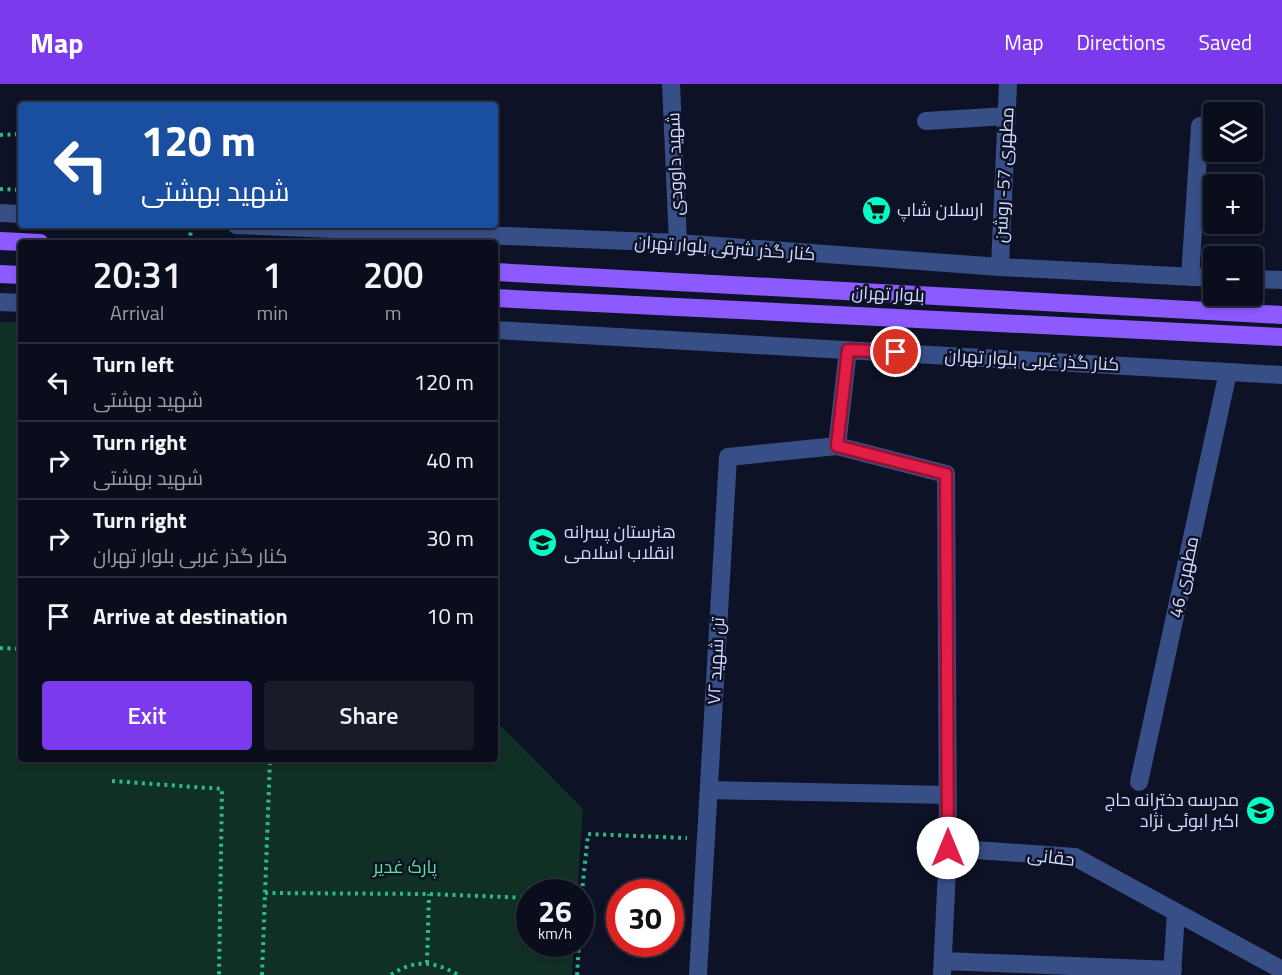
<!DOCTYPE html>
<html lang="en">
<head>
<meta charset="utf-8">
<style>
	:root { --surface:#0a0e1c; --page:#181c29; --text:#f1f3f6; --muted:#999ca3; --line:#2a2e3b; --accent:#7c3aed }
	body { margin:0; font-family:"Titillium Web",Cairo,sans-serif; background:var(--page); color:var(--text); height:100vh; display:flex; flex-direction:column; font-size:22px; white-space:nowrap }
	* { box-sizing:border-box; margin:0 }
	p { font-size:20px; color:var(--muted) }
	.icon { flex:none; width:33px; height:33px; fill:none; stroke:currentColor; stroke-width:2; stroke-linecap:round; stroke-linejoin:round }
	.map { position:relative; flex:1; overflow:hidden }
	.panel { position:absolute; left:18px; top:156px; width:480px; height:522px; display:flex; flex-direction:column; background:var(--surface); border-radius:6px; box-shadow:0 3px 9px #0003,0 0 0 2px var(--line) }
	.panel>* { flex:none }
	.hud { position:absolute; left:18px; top:18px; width:480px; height:126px; border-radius:6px; box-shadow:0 3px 9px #0003,0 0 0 2px var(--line); background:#1a4fa0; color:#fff; overflow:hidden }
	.buttons { position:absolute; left:1203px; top:18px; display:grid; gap:12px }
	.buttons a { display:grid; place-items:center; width:60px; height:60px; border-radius:6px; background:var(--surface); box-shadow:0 3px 9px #0003,0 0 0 2px var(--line); font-size:30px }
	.speed { position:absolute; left:516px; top:795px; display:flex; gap:12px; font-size:30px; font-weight:700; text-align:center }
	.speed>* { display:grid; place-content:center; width:78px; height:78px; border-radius:50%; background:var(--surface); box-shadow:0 3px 9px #0003,0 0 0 2px var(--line); line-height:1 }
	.speed small { font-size:15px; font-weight:400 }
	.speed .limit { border:9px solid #d22; background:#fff; color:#111 }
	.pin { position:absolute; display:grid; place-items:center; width:51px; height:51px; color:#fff; margin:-26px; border:3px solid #fff; border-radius:50%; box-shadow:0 2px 6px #0007 }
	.me { position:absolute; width:66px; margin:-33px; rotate:0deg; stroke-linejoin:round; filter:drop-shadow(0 0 4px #0008) }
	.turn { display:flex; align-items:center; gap:21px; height:126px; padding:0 24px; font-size:27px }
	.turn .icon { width:78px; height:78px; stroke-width:2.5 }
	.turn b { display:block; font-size:42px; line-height:51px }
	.eta { display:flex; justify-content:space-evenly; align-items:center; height:102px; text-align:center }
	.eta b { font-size:36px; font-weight:600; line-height:42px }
	.primary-button { display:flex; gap:12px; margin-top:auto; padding:12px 24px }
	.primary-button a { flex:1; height:69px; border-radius:6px; background:var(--accent); color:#fff; font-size:24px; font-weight:600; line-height:69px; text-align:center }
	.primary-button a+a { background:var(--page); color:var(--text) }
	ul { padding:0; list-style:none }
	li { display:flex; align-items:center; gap:18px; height:78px; padding:0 24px; border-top:2px solid var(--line) }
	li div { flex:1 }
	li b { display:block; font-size:22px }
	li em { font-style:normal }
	header { display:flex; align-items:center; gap:36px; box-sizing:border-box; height:84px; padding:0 30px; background:var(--accent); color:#fff }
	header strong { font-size:28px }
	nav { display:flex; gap:33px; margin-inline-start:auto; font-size:21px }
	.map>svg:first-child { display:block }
	.park { fill:#113025 }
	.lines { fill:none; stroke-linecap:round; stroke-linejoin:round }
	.path { stroke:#2cba84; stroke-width:4; stroke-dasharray:3 4.5; stroke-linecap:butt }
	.minor { stroke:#384e86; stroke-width:18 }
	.major { stroke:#8d5aff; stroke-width:18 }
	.route-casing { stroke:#92132f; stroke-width:15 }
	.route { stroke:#e11d48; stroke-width:10 }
	.labels { text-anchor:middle; stroke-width:5; stroke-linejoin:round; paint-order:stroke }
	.street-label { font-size:18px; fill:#d3dcff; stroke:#0e1226 }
	.poi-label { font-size:18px; fill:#d3dcff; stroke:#0e1226; text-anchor:start }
	.park-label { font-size:18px; fill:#5be396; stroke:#0e1226 }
</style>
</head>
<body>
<header>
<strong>Map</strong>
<nav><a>Map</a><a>Directions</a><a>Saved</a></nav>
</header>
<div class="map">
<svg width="1282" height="891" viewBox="0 0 1282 891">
	<rect width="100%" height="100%" fill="#0e1226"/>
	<path class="park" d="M0 238H21V675H495V636L583 725 577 808H530V860H574L572 891H0Z"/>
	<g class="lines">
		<path class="path" d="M0 51 21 50
			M0 105 21 106
			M190 159 191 141
			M0 564 21 565
			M112 697 222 705 219 891
			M265 809 429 810 530 814
			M580 817V830
			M581 817 588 750 687 754
			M427 879 429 810
			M262 891 270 675
			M391 891C414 875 435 877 458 891
			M577 891 579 860"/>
		<path class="minor" d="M671 0 678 159
			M926 37 1007 32
			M0 129 21 130
			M236 141 678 159 1000 183 1214 194
			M1000 183 1008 0
			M1190 193 1200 42
			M1252 195 1282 196
			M0 218 21 219
			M495 246 1282 291
			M848 266 837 362 946 390 948 764 942 891
			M1139 698 1228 288
			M709 706 948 711
			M948 764 1075 773 1282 886
			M943 877 1173 886
			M698 891 728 373 837 362
			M1172 891 1176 828"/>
		<path class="major" d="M0 157 40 159
			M495 188 1282 231
			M0 190 21 191
			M495 214 1282 253"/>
	</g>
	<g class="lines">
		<defs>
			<path id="route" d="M896 268 848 266 837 362 946 390 948 764"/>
		</defs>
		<use href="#route" class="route-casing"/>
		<use href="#route" class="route"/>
	</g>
	<defs>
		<symbol id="supermarket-disc" viewBox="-11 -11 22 22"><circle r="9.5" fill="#00fec7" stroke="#0e1226"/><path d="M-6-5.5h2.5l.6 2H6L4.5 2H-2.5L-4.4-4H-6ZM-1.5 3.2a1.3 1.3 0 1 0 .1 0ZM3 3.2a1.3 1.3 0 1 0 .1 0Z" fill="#111"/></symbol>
		<symbol id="school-disc" viewBox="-11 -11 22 22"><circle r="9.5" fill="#00fec7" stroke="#0e1226"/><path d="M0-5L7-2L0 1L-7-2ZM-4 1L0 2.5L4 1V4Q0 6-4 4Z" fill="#111"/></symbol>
	</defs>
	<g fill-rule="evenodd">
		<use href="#supermarket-disc" x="860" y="110" width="33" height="33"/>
		<use href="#school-disc" x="526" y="442" width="33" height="33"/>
		<use href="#school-disc" x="1244" y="710" width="33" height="33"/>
	</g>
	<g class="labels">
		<g class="street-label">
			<text transform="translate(675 80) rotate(-92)" y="6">شهید داوودی</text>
			<text transform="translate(1004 91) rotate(-87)" y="6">مطهری 57- روشن</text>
			<text transform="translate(725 164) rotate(4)" y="6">کنار گذر شرقی بلوار تهران</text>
			<text transform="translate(888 210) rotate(3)" y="6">بلوار تهران</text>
			<text transform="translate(1032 276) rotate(3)" y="6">کنار گذر غربی بلوار تهران</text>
			<text transform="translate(1184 493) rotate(-78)" y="6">مطهری 46</text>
			<text transform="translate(716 577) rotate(-87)" y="6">۷۲ تن شهید</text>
			<text transform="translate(1051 773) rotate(7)" y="6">حقانی</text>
		</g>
		<g class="poi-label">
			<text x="897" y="132">ارسلان شاپ</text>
			<text x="564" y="454">هنرستان پسرانه<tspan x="564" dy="21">انقلاب اسلامی</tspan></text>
			<text x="1239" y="722" text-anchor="end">مدرسه دخترانه حاج<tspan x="1239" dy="21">اکبر ابوئی نژاد</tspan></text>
		</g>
		<g class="park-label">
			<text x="405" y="789">پارک غدیر</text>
		</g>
	</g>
</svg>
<div class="buttons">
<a><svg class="icon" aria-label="layers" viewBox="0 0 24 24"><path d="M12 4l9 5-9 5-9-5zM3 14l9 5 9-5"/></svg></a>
<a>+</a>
<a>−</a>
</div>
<div class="speed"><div>26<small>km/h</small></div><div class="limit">30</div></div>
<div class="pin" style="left:896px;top:268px;background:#d93025"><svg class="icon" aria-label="arrive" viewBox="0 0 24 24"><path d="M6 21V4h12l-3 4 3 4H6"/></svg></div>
<svg class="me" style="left:948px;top:764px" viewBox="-20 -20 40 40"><circle r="19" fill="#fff"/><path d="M0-13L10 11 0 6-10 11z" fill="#e11d48"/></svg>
<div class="hud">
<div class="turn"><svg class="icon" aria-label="left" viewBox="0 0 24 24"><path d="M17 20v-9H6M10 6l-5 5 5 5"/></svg><div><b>120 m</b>شهید بهشتی</div></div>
</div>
<section class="panel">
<div class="eta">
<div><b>20:31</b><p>Arrival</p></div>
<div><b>1</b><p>min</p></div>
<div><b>200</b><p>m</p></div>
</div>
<ul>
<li><svg class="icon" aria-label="left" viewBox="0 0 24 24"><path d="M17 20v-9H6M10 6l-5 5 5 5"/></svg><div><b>Turn left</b><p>شهید بهشتی</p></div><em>120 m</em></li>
<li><svg class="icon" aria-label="right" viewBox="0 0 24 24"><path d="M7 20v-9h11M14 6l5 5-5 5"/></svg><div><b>Turn right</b><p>شهید بهشتی</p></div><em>40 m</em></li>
<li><svg class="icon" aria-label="right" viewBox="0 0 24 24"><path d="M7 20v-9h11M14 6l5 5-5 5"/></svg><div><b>Turn right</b><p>کنار گذر غربی بلوار تهران</p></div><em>30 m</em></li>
<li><svg class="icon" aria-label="arrive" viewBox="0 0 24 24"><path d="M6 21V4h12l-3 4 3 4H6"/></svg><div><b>Arrive at destination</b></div><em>10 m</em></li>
</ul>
<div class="primary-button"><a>Exit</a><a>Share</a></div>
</section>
</div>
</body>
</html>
